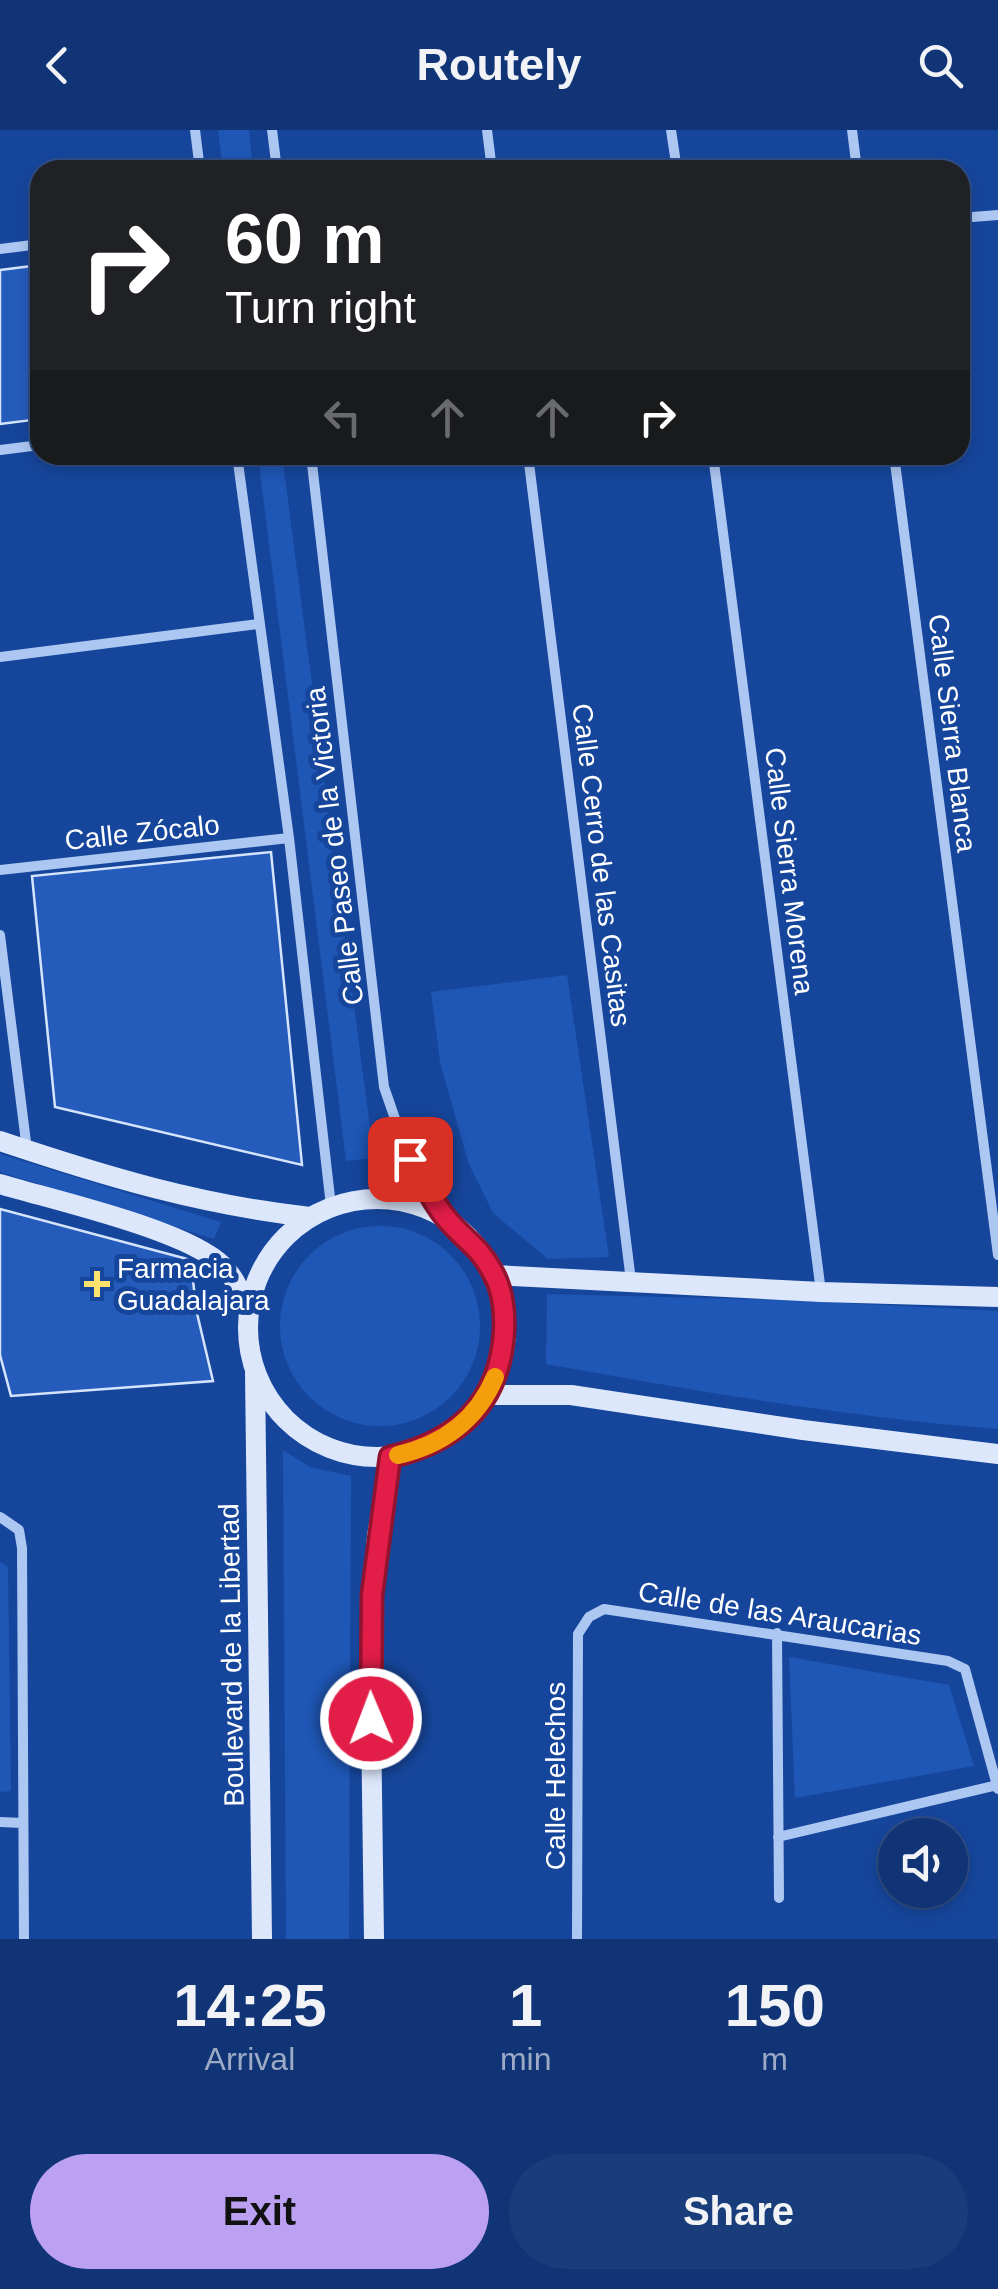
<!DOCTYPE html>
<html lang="en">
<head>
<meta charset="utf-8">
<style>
	:root { --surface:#103475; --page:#193c7a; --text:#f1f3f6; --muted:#9caac5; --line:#304f87; --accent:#bca0f2 }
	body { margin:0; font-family:Arial,sans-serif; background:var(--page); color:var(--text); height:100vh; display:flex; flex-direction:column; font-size:38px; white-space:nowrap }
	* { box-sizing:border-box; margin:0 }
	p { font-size:32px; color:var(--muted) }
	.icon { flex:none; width:55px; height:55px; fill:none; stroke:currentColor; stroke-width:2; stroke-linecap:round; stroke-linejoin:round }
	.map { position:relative; height:1809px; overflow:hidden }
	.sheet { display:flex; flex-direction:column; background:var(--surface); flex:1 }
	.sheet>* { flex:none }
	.hud { position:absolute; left:30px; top:30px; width:940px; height:305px; border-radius:30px; box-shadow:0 5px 15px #0003,0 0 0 2px var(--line); background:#202124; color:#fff; overflow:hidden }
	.fabs { position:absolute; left:878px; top:1688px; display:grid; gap:20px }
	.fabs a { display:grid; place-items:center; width:90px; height:90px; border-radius:50%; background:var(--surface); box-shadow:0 5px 15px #0003,0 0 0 2px var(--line); font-size:50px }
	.pin { position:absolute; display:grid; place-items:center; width:85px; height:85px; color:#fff; margin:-42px; border-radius:20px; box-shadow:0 5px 15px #0006 }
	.me { position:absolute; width:110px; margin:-55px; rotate:359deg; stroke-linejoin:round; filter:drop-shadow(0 0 8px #0008) }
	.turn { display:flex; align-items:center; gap:35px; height:210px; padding:0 30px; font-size:45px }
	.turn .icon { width:130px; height:130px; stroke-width:2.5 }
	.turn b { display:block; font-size:70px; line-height:85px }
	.lanes { display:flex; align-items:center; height:95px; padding:0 30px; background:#0003; justify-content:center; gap:50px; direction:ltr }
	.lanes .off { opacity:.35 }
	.eta { display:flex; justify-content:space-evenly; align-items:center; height:170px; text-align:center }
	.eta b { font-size:60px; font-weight:800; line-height:70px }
	.button { display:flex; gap:20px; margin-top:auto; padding:20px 30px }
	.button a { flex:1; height:115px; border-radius:60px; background:var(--accent); color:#111; font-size:40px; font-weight:800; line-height:115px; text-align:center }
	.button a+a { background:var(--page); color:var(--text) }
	header { display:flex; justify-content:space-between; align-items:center; height:130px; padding:0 30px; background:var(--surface); font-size:45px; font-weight:800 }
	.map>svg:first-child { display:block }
	.green { fill:#1f57b6 }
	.building { fill:#255cbb; stroke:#d5e4fd; stroke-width:2.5 }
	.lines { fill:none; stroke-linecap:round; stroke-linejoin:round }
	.street { stroke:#adc7f3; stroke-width:10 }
	.secondary { stroke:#dce7fc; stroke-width:20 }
	.route-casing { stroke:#92132f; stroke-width:25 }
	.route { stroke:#e11d48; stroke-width:18 }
	.slow { stroke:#f59e0b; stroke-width:18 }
	.poi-dot { fill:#ffe16e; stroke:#16469c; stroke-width:4 }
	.labels { text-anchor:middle; stroke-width:10; stroke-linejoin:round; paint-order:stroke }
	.street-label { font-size:28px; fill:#fff; stroke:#16469c }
	.poi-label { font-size:28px; fill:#fff; stroke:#16469c; text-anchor:start }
</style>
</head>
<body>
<header><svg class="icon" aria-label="back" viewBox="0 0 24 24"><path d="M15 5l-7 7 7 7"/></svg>Routely<svg class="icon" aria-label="search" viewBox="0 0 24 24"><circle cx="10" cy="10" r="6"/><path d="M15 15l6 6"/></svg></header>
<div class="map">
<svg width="998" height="1809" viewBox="0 0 998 1809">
	<rect width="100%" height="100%" fill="#16469c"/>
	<path class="green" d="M218 0H249L253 40H223Z
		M258 325H282L374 1028 346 1031Z
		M567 845 609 1127 548 1129 493 1083 468 1032 440 932 431 862Z
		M0 1024 221 1092 214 1109 0 1042Z
		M280 1196a100 100 0 1 1 200 0a100 100 0 1 1-200 0Z
		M547 1164 785 1170 998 1181V1299C846 1287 696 1261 546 1234Z
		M283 1320 310 1337 351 1346 349 1809H286Z
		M0 1432 8 1437 11 1661 0 1662Z
		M789 1527 949 1555 974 1636 795 1668Z"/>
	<path class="building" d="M40 135V289L0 294V140Z
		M271 722 302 1035 55 977 32 746Z
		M0 1079 191 1130 196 1179 213 1251 11 1266 0 1225Z"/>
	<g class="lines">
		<path class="street" d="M195 0 200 40
			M272 0 277 40
			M487 0 492 40
			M671 0 677 40
			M852 0 857 40
			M960 88 998 85
			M0 119 40 114
			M0 320 40 315
			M237 325 289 708 331 1076
			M311 325 384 957 409 1029 446 1089
			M528 325 631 1151
			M713 325 821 1162
			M894 325 998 1125
			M0 527 258 494
			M0 740 289 708
			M0 805 27 1020
			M0 1387 19 1400 22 1418 24 1809
			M777 1503 779 1768
			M0 1692 22 1693
			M778 1707 997 1655
			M577 1809 578 1504 589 1487 604 1479 948 1531 965 1539 998 1659"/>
		<path class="secondary" d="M0 1011C104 1046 200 1075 310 1087
			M0 1054C53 1070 188 1100 223 1136 236 1149 242 1165 249 1183
			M248 1198a129 129 0 1 1 258 0a129 129 0 1 1-258 0Z
			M495 1145 821 1162 998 1167
			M255 1243 262 1809
			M488 1265H571L803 1300 998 1324
			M374 1809 370 1516 377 1406 390 1327"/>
	</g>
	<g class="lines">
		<defs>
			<path id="route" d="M371 1589 372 1465 390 1327C458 1311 500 1273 504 1201 505 1181 502 1158 492 1141 478 1115 463 1109 446 1088 432 1071 421 1048 410 1029"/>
		</defs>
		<use href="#route" class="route-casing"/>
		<use href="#route" class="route"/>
		<path class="slow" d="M398 1325C442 1315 477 1290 495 1247"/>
	</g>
	<path class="poi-dot" d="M92 1139h10v10h10v10h-10v10h-10v-10h-10v-10h10z"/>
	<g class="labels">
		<g class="street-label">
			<text transform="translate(953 603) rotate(83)" y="10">Calle Sierra Blanca</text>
			<text transform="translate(142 702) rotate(-6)" y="10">Calle Zócalo</text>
			<text transform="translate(334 716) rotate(-97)" y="10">Calle Paseo de la Victoria</text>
			<text transform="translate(602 735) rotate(83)" y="10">Calle Cerro de las Casitas</text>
			<text transform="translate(790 741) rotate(83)" y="10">Calle Sierra Morena</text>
			<text transform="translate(780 1483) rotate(9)" y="10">Calle de las Araucarias</text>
			<text transform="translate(231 1525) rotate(-91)" y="10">Boulevard de la Libertad</text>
			<text transform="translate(555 1646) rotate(-90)" y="10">Calle Helechos</text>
		</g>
		<g class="poi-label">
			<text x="117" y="1148">Farmacia<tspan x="117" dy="32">Guadalajara</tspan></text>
		</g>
	</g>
</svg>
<div class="fabs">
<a><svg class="icon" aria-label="sound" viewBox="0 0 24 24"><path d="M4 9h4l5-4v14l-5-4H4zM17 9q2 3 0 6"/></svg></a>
</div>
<div class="pin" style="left:410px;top:1029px;background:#d93025"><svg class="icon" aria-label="arrive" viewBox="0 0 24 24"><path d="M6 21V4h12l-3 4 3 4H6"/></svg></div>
<svg class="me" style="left:371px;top:1589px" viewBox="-20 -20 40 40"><circle r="17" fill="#e11d48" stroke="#fff" stroke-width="3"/><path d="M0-11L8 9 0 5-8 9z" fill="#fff"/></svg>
<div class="hud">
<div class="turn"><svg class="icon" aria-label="right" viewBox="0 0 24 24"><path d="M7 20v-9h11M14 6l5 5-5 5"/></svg><div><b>60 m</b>Turn right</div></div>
<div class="lanes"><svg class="icon off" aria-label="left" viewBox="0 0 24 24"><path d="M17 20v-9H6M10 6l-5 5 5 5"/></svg><svg class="icon off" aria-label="ahead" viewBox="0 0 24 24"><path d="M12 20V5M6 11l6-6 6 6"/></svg><svg class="icon off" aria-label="ahead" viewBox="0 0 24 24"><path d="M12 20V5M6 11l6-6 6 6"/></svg><svg class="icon" aria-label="right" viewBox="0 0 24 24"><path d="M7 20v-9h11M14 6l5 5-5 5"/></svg></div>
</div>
</div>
<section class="sheet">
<div class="eta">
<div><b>14:25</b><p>Arrival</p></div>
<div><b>1</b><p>min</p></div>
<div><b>150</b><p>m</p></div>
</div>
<div class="button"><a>Exit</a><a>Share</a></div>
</section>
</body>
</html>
